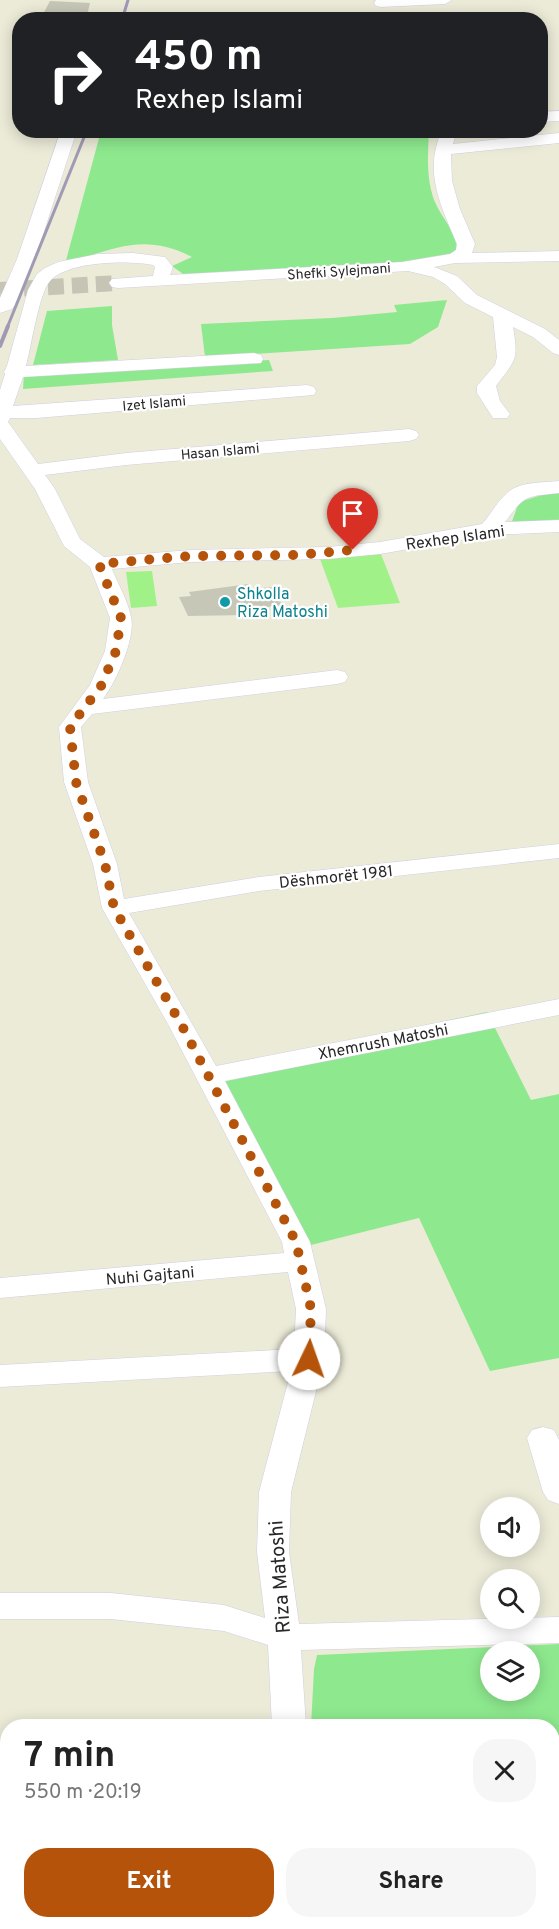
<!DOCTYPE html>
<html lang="en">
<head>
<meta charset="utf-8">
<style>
	:root { --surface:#fff; --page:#f6f6f6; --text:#222; --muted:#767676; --accent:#b45309 }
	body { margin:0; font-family:Overpass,sans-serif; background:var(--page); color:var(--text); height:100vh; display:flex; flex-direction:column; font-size:22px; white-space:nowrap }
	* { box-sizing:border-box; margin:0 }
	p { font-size:20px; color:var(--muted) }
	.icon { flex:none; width:33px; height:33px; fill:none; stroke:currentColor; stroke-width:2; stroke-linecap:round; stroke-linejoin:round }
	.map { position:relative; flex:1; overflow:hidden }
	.sheet { position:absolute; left:0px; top:1719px; width:560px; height:210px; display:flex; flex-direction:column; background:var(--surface); border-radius:24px 24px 0 0; box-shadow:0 3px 15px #0003 }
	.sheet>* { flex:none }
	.guide { position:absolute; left:12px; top:12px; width:536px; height:126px; border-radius:24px; box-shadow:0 3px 15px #0003; background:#202124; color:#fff; overflow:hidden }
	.fabs { position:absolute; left:480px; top:1497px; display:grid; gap:12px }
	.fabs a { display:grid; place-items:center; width:60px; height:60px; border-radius:50%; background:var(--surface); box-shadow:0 3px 15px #0003; font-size:30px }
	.pin { position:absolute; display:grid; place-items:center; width:51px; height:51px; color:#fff; margin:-62px -26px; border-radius:50% 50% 50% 0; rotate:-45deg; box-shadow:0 0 6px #0007 }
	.pin .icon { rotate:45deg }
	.me { position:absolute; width:66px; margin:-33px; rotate:3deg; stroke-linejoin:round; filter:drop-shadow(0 0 4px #0008) }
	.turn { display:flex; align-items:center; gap:21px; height:126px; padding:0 24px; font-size:27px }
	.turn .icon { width:78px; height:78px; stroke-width:2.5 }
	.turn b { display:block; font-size:42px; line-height:51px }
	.round { display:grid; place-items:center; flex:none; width:63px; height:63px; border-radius:24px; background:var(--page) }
	.summary { display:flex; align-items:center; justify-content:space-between; height:102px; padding:0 24px }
	h1 { font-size:36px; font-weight:700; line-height:45px }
	.button { display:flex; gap:12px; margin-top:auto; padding:12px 24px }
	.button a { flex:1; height:69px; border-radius:24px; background:var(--accent); color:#fff; font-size:24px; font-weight:700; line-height:69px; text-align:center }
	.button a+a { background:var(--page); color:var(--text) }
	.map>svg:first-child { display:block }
	.green { fill:#8ee98e; fill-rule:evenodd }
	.pitch { fill:#a0f288 }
	.building { fill:#c7c7b8 }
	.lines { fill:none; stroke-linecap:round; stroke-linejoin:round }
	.street-tunnel { stroke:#c5c4b5; stroke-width:16; stroke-dasharray:16 8; stroke-linecap:butt }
	.street-casing { stroke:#d1cde3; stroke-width:1 }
	.street { fill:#fff; fill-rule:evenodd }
	.rail-far1 { stroke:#a09ab5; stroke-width:3 }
	.rail { stroke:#a09ab5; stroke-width:4 }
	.route { stroke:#b45309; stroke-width:10; stroke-dasharray:0 18 }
	.culture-dot { fill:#0f9aa8; stroke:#fff; stroke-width:2 }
	.labels { text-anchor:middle; stroke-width:4.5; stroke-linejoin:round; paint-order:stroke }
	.far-street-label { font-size:14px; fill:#282828; stroke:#fff }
	.street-label { font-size:16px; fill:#282828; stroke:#fff }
	.culture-label { font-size:16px; fill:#0d838f; stroke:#fff; text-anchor:start }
	.near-street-label { font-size:20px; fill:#282828; stroke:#fff }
</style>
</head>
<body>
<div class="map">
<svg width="559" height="1929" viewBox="0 0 559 1929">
	<rect width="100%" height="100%" fill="#ecebd8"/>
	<path class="green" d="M101 131H429C428 153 426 175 433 197 440 218 458 231 457 253L419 261 183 274 172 266 192 257C144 232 113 249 65 264Z
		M447 300 438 327 410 344 205 357 201 324 332 318 397 312 394 305Z
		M112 306V325L118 360 33 365 47 311Z
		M269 360 273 371 23 389 24 374Z
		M559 493V523L510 527 519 502 545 494Z
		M487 1012 531 1100 559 1094V1358L490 1371 419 1218 307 1246 211 1071Z
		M559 1644V1750H552V1726H311L314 1669 317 1655ZM490 1652H530V1690H490Z"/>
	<path class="pitch" d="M381 554 400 603 338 608 320 559Z
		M152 571 157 606 131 608 126 572Z"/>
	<path class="building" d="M50 1 90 3 86 20H40Z
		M249 584 251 589 273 587 282 605 260 608 246 615 188 616 179 597 191 596 189 592Z"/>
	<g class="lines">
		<path class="street-tunnel" d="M0 290 118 283"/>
		<defs>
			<path id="street" d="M376 0H452L445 4 381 7 376 6 374 3Z
				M294 13 299 14 302 20H288L289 14Z
				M559 111V121L540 122V112Z
				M61 130H77L35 259 15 305 12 309 0 313V298L17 259Z
				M441 130H457L453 144 559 133V143L451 154V156L452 181 460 209 475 244 472 253 559 251V261L455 263 434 267 457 276 477 295 545 329 559 340V355L553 353 533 337 513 327C519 361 515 360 496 386L500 401 510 414 507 418H493L477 393V386L495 365 497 357 493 317 465 303 445 284 433 277 408 271 118 288 112 287 109 283 112 279 153 276 155 267 153 265C129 260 67 261 50 281 39 293 31 347 26 366L254 353 261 355 263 359 261 363 23 377 13 406 307 385 314 387 316 391 314 395 36 418H10L8 422 38 464 126 453 409 429 416 431 419 435 416 439 409 441 126 465 45 475 55 489 80 539 104 557 190 550 328 547 380 542 482 524C491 514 497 502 507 493 520 481 543 483 559 481V493C525 497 526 494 505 522L559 520V532L489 535 380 554 328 559 190 562 112 569C118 584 128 601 131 617 136 638 116 682 103 699L337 670 345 672 348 677 345 682 337 684 92 714 81 727 88 782 117 864 124 899 259 877 559 844V858L259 891 129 913 216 1066 559 999V1015L225 1081 310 1242 326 1309 324 1359 291 1492 289 1552 299 1624 559 1617V1643L301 1650 306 1726H272L268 1645 224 1631 111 1619H0V1593H111L224 1605 265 1618 257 1552 259 1492 291 1371 0 1387V1365L294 1349 296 1309 288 1272 0 1298V1278L284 1253 282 1242 168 1024 102 908 93 864 64 782 59 727 90 685 105 651 110 618 90 567 64 546 35 489 0 439V390L5 374 4 372 7 366 28 290 37 274 45 268 58 262 98 254 133 253 165 257 173 267 170 275 402 262 450 254 456 250 457 244C447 220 432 190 434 163 434 152 438 141 441 130Z
				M543 1427 554 1430 559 1440V1504L548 1500 543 1492 527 1438 532 1430Z
				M552 1761H559V1789H552Z
				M207 1922H244L241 1929H204Z"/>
		</defs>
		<use href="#street" class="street-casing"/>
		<use href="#street" class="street"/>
		<path class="rail-far1" d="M122 20 128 0
			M7 328 87 130"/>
		<path class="rail" d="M0 346 8 326"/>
	</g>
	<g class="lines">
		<path class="route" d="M309 1359 311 1309 296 1242 181 1024 114 908 105 864 76 782 70 727 101 686 116 651 121 618 99 564 190 556 298 555 353 550"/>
	</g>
	<circle class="culture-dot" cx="225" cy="602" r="6"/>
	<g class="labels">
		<g class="far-street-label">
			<text transform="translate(339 271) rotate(-4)" y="5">Shefki Sylejmani</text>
			<text transform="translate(154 403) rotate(-5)" y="5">Izet Islami</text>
			<text transform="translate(220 451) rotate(-5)" y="5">Hasan Islami</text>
		</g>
		<g class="street-label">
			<text transform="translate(455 537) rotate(-8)" y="6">Rexhep Islami</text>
			<text transform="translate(336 876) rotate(-6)" y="6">Dëshmorët 1981</text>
			<text transform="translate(383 1041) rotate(-11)" y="6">Xhemrush Matoshi</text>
			<text transform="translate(150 1275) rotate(-5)" y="6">Nuhi Gajtani</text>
		</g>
		<g class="culture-label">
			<text x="237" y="599">Shkolla<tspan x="237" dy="18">Riza Matoshi</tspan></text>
		</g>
		<g class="near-street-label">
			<text transform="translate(279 1577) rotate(-94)" y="7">Riza Matoshi</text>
		</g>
	</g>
</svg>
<div class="fabs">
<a><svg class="icon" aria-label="sound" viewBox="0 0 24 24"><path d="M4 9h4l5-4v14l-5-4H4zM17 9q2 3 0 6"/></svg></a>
<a><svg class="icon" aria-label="search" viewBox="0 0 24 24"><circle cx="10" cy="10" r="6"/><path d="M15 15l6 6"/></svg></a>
<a><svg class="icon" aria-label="layers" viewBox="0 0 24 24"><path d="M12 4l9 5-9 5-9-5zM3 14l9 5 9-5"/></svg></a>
</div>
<div class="pin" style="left:353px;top:550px;background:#d93025"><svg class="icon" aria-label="arrive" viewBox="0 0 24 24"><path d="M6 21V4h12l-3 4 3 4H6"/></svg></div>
<svg class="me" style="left:309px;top:1359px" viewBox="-20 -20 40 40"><circle r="19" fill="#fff"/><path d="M0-13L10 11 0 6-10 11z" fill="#b45309"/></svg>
<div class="guide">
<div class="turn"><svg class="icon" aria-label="right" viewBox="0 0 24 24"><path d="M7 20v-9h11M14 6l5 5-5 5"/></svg><div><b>450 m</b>Rexhep Islami</div></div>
</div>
<section class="sheet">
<div class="summary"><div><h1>7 min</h1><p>550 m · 20:19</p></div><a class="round"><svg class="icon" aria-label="close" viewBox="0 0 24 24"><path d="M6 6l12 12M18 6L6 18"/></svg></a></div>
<div class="button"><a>Exit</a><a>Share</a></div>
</section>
</div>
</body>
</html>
